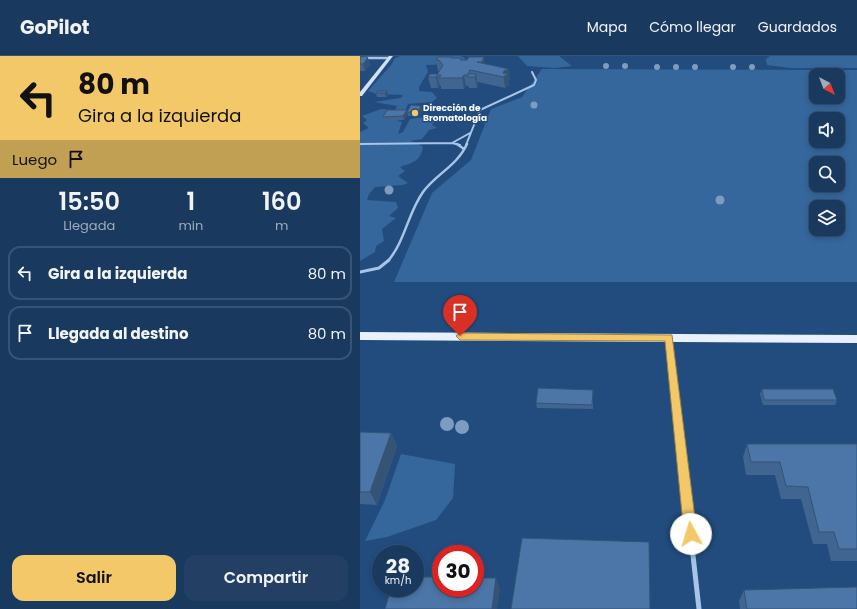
<!DOCTYPE html>
<html lang="es">
<head>
<meta charset="utf-8">
<style>
	:root { --surface:#1a395e; --page:#234064; --text:#f1f3f6; --muted:#9facbc; --line:#385373; --accent:#f2c869 }
	body { margin:0; font-family:Poppins,sans-serif; background:var(--page); color:var(--text); height:100vh; display:flex; flex-direction:column; font-size:15px; white-space:nowrap }
	* { box-sizing:border-box; margin:0 }
	p { font-size:13px; color:var(--muted) }
	.icon { flex:none; width:22px; height:22px; fill:none; stroke:currentColor; stroke-width:2; stroke-linecap:round; stroke-linejoin:round }
	.map { position:relative; flex:1; overflow:hidden }
	.drawer { display:flex; flex-direction:column; background:var(--surface); width:360px }
	.drawer>* { flex:none }
	.top-card { background:#f2c869; color:#111; overflow:hidden }
	.needle { width:26px; rotate:138deg }
	.fabs { position:absolute; left:449px; top:12px; display:grid; gap:8px }
	.fabs a { display:grid; place-items:center; width:36px; height:36px; border-radius:8px; background:var(--surface); box-shadow:0 2px 6px #0003,0 0 0 1px var(--line); font-size:20px }
	.speed { position:absolute; left:12px; top:489px; display:flex; gap:8px; font-size:20px; font-weight:700; text-align:center }
	.speed>* { display:grid; place-content:center; width:52px; height:52px; border-radius:50%; background:var(--surface); box-shadow:0 2px 6px #0003,0 0 0 1px var(--line); line-height:1 }
	.speed small { font-size:10px; font-weight:400 }
	.speed .limit { border:6px solid #d22; background:#fff; color:#111 }
	.pin { position:absolute; display:grid; place-items:center; width:34px; height:34px; color:#fff; margin:-41px -17px; border-radius:50% 50% 50% 0; rotate:-45deg; box-shadow:0 0 4px #0007 }
	.pin .icon { rotate:45deg }
	.me { position:absolute; width:44px; margin:-22px; rotate:354deg; stroke-linejoin:round; filter:drop-shadow(0 0 3px #0008) }
	.turn { display:flex; align-items:center; gap:14px; height:84px; padding:0 12px; font-size:18px }
	.turn .icon { width:52px; height:52px; stroke-width:2.5 }
	.turn b { display:block; font-size:28px; line-height:34px }
	.then { display:flex; align-items:center; height:38px; padding:0 12px; background:#0003; gap:8px; font-size:15px }
	.eta { display:flex; justify-content:space-evenly; align-items:center; height:68px; text-align:center }
	.eta b { font-size:24px; font-weight:600; line-height:28px }
	.primary-button { display:flex; gap:8px; margin-top:auto; padding:8px 12px }
	.primary-button a { flex:1; height:46px; border-radius:12px; background:var(--accent); color:#111; font-size:16px; font-weight:600; line-height:46px; text-align:center }
	.primary-button a+a { background:var(--page); color:var(--text) }
	ul { padding:0; list-style:none }
	li { display:flex; align-items:center; gap:12px; height:54px; margin:0 8px 6px; padding:0 4px; border:2px solid var(--line); border-radius:12px }
	li div { flex:1 }
	li b { display:block; font-size:15px }
	li em { font-style:normal }
	header { display:flex; align-items:center; gap:24px; box-sizing:border-box; height:56px; padding:0 20px; background:var(--surface); border-bottom:1px solid var(--line) }
	header strong { font-size:19px }
	nav { display:flex; gap:22px; margin-inline-start:auto; font-size:14px }
	main { display:flex; flex:1; min-height:0 }
	.map>svg:first-child { display:block }
	.green { fill:#35669c; fill-rule:evenodd }
	.lines { fill:none; stroke-linecap:round; stroke-linejoin:round }
	.lane-far2 { stroke:#a7c5e7; stroke-width:2 }
	.lane-far1 { stroke:#a7c5e7; stroke-width:2.5 }
	.lane { stroke:#a7c5e7; stroke-width:3 }
	.street-far2 { stroke:#a7c5e7; stroke-width:2.5 }
	.street-far1 { stroke:#a7c5e7; stroke-width:4 }
	.street { stroke:#a7c5e7; stroke-width:5 }
	.secondary { fill:#d1e1f6; fill-rule:evenodd }
	.primary { fill:#e8f1fd; fill-rule:evenodd }
	.tree { fill:#7e9cbf }
	.wall { fill:#406590 }
	.shaded-wall { fill:#345375 }
	.building { fill:#4b76a7; stroke:#345375 }
	.route { fill:#f2c869; stroke:#9d8244 }
	.poi-dot { fill:#f2c869; stroke:#224c7e; stroke-width:1.5 }
	.labels { text-anchor:middle; stroke-width:3; stroke-linejoin:round; paint-order:stroke }
	.far-poi-label { font-size:9px; font-weight:bold; fill:#fff; stroke:#224c7e; text-anchor:start }
</style>
</head>
<body>
<header>
<strong>GoPilot</strong>
<nav><a>Mapa</a><a>Cómo llegar</a><a>Guardados</a></nav>
</header>
<main>
<section class="drawer">
<div class="top-card">
<div class="turn"><svg class="icon" aria-label="left" viewBox="0 0 24 24"><path d="M17 20v-9H6M10 6l-5 5 5 5"/></svg><div><b>80 m</b>Gira a la izquierda</div></div>
<div class="then">Luego<svg class="icon" aria-label="arrive" viewBox="0 0 24 24"><path d="M6 21V4h12l-3 4 3 4H6"/></svg></div>
</div>
<div class="eta">
<div><b>15:50</b><p>Llegada</p></div>
<div><b>1</b><p>min</p></div>
<div><b>160</b><p>m</p></div>
</div>
<ul>
<li><svg class="icon" aria-label="left" viewBox="0 0 24 24"><path d="M17 20v-9H6M10 6l-5 5 5 5"/></svg><div><b>Gira a la izquierda</b></div><em>80 m</em></li>
<li><svg class="icon" aria-label="arrive" viewBox="0 0 24 24"><path d="M6 21V4h12l-3 4 3 4H6"/></svg><div><b>Llegada al destino</b></div><em>80 m</em></li>
</ul>
<div class="primary-button"><a>Salir</a><a>Compartir</a></div>
</section>
<div class="map">
<svg width="497" height="553" viewBox="0 0 497 553">
	<rect width="100%" height="100%" fill="#224c7e"/>
	<path class="green" d="M40 0H101L106 3 93 8 66 9 68 16 59 31V35L72 36 77 42 72 46 48 48 45 55 38 61V65L42 66 38 78 43 76 50 63C59 62 68 59 74 66L72 69 77 72 69 74 62 83 50 85 59 88 63 91C61 105 52 107 40 111L45 115 38 120 48 127 43 129 15 131 9 138 7 144 36 146 38 152 29 160 36 162 22 173 24 185 16 190 15 196 0 205V76L9 72 3 67 7 64 2 60 21 53 35 54 37 50 14 46 40 42 43 40 42 39 17 38 8 35 32 8 34 3Z
		M158 0H199L212 10 194 12 167 10Z
		M410 0H497V12H430L407 9 406 3Z
		M182 13 497 14V226H34L72 137 111 104 131 53 162 41ZM456 19H478V41H456ZM456 63H478V85H456ZM456 107H478V129H456ZM456 151H478V173H456Z
		M41 398 95 408 93 442 76 464 27 481 5 485 25 444Z"/>
	<g class="lines">
		<path class="lane-far2" d="M92 87 110 77
			M0 88 92 87 100 89
			M106 89 120 54 174 29 176 24 172 16"/>
		<path class="lane-far1" d="M97 88 104 93
			M28 205C45 185 48 157 63 136 76 118 97 110 107 88"/>
		<path class="lane" d="M0 216 19 212 29 204"/>
		<path class="street-far2" d="M0 2H29"/>
		<path class="street-far1" d="M309 282 317 357"/>
		<path class="street" d="M317 356 339 553"/>
		<path class="secondary" d="M29 0H33L2 40H0V36Z"/>
		<path class="primary" d="M0 276 497 279V287L0 284Z"/>
	</g>
	<g class="tree">
		<circle cx="246" cy="10" r="3"/>
		<circle cx="265" cy="10" r="3"/>
		<circle cx="297" cy="11" r="3"/>
		<circle cx="316" cy="11" r="3"/>
		<circle cx="335" cy="11" r="3"/>
		<circle cx="373" cy="11" r="3"/>
		<circle cx="392" cy="11" r="3"/>
		<circle cx="174" cy="49" r="3.5"/>
		<circle cx="29" cy="134" r="4.5"/>
		<circle cx="360" cy="144" r="4.5"/>
		<circle cx="87" cy="368" r="7"/>
		<circle cx="102" cy="371" r="7"/>
	</g>
	<path class="wall" d="M0 1 8 2 10 9 5 15H0Z
		M92 2H101V4L125 8 150 24 148 25 149 29 145 32 118 26V29L117 32H109L108 30H106L104 33H81V30H80L78 32H71L68 21 78 18 80 15H78L76 4Z
		M27 35 28 39 26 41H17L16 37Z
		M61 50 62 54 59 60H48V58L44 64 24 65 23 61 47 54V55Z
		M402 333 477 344 475 349H403L400 338Z
		M233 334V353L177 352 176 347Z
		M0 376 31 377 37 390 17 449 0 448Z
		M387 388H497V505H471L467 488H453L441 443H421L415 419H386L383 401Z
		M384 534 497 553H380L379 545Z"/>
	<path class="shaded-wall" d="M124 1 125 11 123 17 117 6Z
		M8 2 10 9 5 15 3 8Z
		M149 13 150 24 148 25 149 29 145 32 143 17 144 15Z
		M78 18 77 19 80 30 78 32 76 21Z
		M116 18 118 29 117 32 115 21Z
		M104 19 106 30 104 33 102 22Z
		M27 35 28 39 26 41 25 37Z
		M61 50 62 54 59 60 58 56Z
		M47 54 48 58 44 64 43 60Z
		M31 377 37 390 17 449 10 436Z
		M136 522 140 533 137 553H132Z"/>
	<path class="building" d="M5 0 8 2 3 8H0V1Z
		M78 1H92L91 2H101L100 4H107L109 1H124L122 6H117L149 13 144 15 143 17 148 18 143 21 110 14 108 18H116L115 21H107L108 19H104L102 22H79L81 19H77L83 9 79 4H76Z
		M70 18H78L76 21H68Z
		M18 35H27L25 37H16Z
		M51 49 61 50 58 56H47Z
		M27 54H47L43 60 23 61Z
		M178 332 233 334 232 349 176 347Z
		M402 333H473L477 344H404Z
		M0 376 31 377 10 436H0Z
		M387 388H497V493H479L474 476H459L448 431 426 430 420 406H391Z
		M162 482 289 486 290 553H151Z
		M55 521H81V532H115V522H136L132 553H25L31 532H55Z
		M497 531V553H387L384 534Z"/>
	<path class="route" d="M100 277 312 279 337 478 335 482 331 483 326 482 324 478 305 285 100 284 96 280Z"/>
	<circle class="poi-dot" cx="55" cy="57" r="4"/>
	<g class="labels">
		<g class="far-poi-label">
			<text x="63" y="55">Dirección de<tspan x="63" dy="10">Bromatología</tspan></text>
		</g>
	</g>
</svg>
<div class="fabs">
<a><svg class="needle" viewBox="-14 -14 28 28"><path d="M0-13l5 13h-10z" fill="#e53935"/><path d="M0 13l5-13h-10z" fill="#9facbc"/></svg></a>
<a><svg class="icon" aria-label="sound" viewBox="0 0 24 24"><path d="M4 9h4l5-4v14l-5-4H4zM17 9q2 3 0 6"/></svg></a>
<a><svg class="icon" aria-label="search" viewBox="0 0 24 24"><circle cx="10" cy="10" r="6"/><path d="M15 15l6 6"/></svg></a>
<a><svg class="icon" aria-label="layers" viewBox="0 0 24 24"><path d="M12 4l9 5-9 5-9-5zM3 14l9 5 9-5"/></svg></a>
</div>
<div class="speed"><div>28<small>km/h</small></div><div class="limit">30</div></div>
<div class="pin" style="left:100px;top:280px;background:#d93025"><svg class="icon" aria-label="arrive" viewBox="0 0 24 24"><path d="M6 21V4h12l-3 4 3 4H6"/></svg></div>
<svg class="me" style="left:331px;top:478px" viewBox="-20 -20 40 40"><circle r="19" fill="#fff"/><path d="M0-13L10 11 0 6-10 11z" fill="#f2c869"/></svg>
</div>
</main>
</body>
</html>
